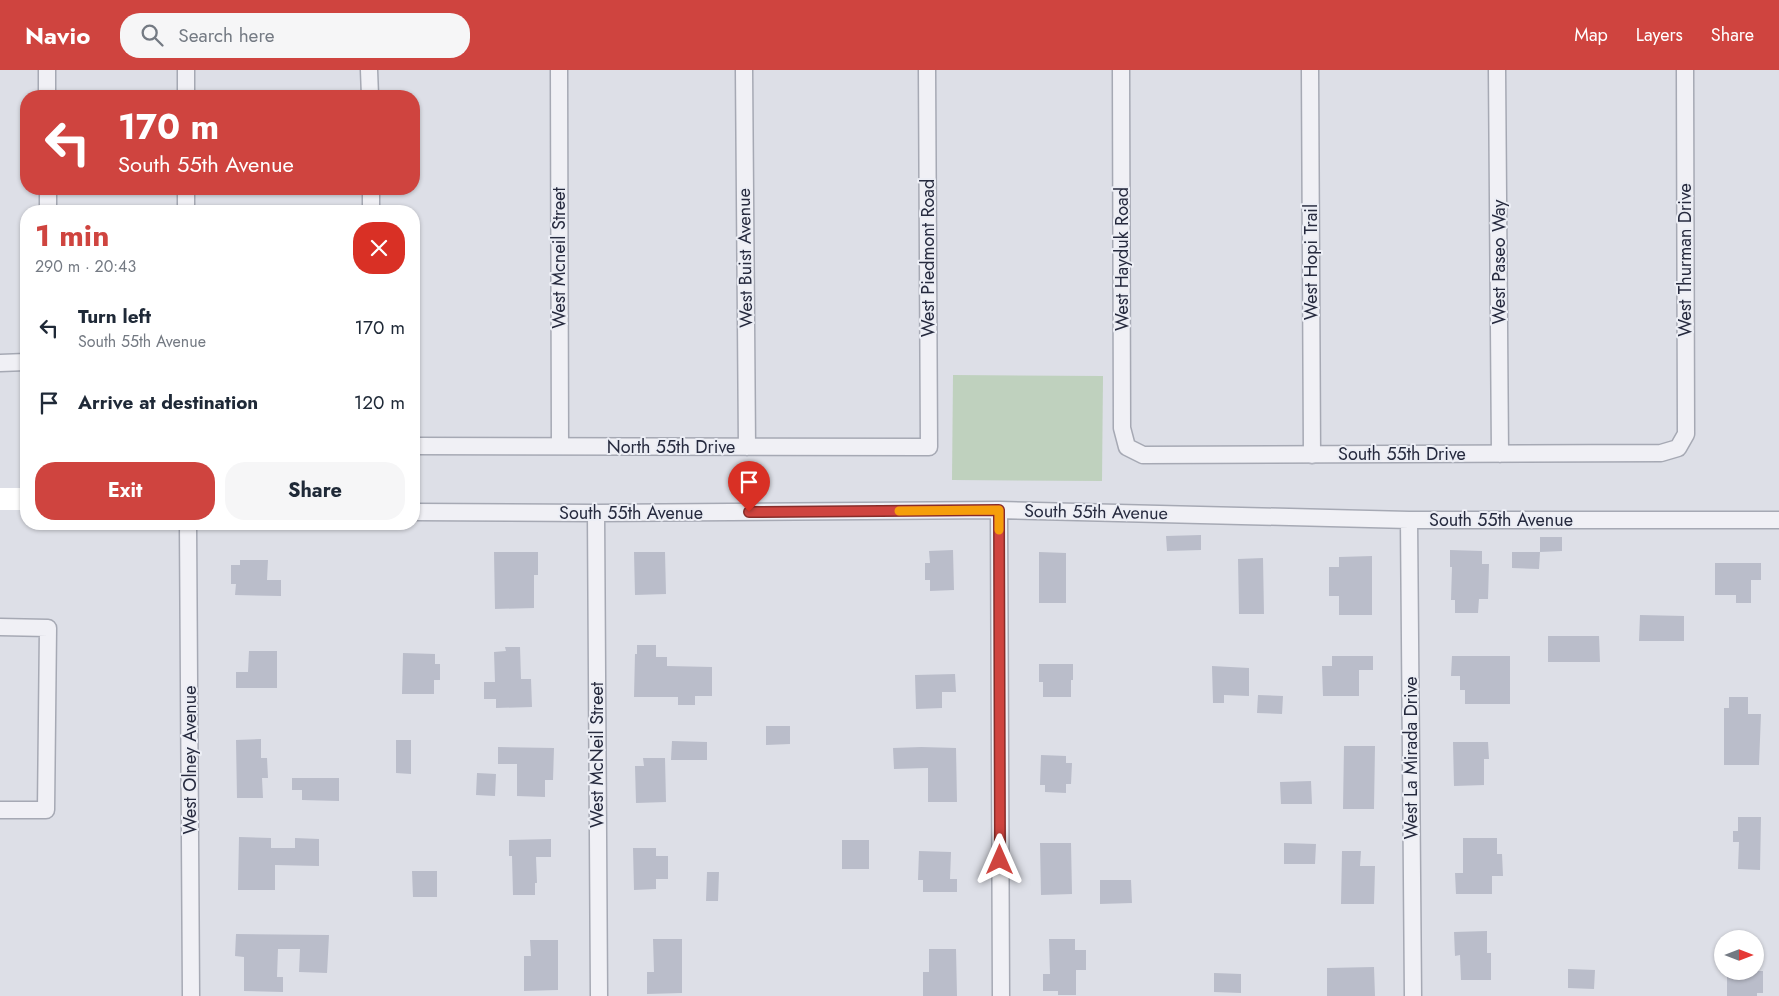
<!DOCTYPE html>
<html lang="en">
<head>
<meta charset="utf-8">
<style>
	:root { --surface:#fff; --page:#f6f6f7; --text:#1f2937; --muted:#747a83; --accent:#cf443f }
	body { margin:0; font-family:Jost,sans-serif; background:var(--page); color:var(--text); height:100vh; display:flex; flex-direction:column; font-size:19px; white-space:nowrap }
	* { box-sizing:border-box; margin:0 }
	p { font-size:16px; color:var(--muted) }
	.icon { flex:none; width:28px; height:28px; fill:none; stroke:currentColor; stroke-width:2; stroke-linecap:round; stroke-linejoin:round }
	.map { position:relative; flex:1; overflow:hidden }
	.details { position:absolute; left:20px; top:135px; width:400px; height:325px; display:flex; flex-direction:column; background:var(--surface); border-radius:20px; box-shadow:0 1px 4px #0004 }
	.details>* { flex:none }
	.top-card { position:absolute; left:20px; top:20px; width:400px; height:105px; border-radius:20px; box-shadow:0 1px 4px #0004; background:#cf443f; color:#fff; overflow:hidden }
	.needle { width:32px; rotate:90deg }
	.buttons { position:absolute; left:1714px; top:860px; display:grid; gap:10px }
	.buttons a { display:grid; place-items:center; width:50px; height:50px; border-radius:50%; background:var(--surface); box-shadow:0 1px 4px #0004; font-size:25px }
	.pin { position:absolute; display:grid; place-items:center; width:42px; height:42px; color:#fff; margin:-51px -21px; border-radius:50% 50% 50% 0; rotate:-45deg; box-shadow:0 0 5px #0007 }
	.pin .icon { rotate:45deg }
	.me { position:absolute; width:55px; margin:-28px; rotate:0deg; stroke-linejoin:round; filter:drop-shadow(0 0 4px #0008) }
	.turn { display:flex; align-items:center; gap:18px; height:105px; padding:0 15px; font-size:22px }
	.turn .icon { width:65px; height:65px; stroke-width:2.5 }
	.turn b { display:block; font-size:35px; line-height:42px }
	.round { display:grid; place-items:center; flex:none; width:52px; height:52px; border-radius:20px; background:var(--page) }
	.summary { display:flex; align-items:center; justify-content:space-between; height:85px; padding:0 15px }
	h1 { font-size:30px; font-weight:700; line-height:38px; color:var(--accent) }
	.button { display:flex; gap:10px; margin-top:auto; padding:10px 15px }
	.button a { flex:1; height:58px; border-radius:20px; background:var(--accent); color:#fff; font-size:20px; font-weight:700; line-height:58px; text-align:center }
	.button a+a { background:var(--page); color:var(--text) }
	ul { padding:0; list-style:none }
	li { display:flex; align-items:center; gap:15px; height:75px; padding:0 15px }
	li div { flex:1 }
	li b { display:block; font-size:19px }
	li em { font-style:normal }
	header { display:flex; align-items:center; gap:30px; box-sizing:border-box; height:70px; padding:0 25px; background:var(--accent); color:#fff }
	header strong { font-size:24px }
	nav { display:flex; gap:28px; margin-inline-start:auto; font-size:18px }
	.search { width:350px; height:45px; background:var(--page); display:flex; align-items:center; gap:12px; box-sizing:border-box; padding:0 18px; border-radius:20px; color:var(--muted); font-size:19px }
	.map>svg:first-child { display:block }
	.green { fill:#bfd1be }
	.building { fill:#babdca }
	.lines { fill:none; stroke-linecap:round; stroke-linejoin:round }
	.street-casing { stroke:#a6a9b4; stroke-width:19 }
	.street { stroke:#f0f0f5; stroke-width:16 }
	.secondary { stroke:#fff; stroke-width:22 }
	.route-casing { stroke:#872c29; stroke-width:12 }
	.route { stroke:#cf443f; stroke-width:9 }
	.slow { stroke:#f59e0b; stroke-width:9 }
	.labels { text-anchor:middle; stroke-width:4; stroke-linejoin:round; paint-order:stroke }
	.street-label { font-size:18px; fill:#262a3e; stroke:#eceef5 }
</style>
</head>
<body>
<header>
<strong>Navio</strong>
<div class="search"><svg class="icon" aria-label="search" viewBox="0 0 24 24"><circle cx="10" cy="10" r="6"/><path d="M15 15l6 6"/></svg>Search here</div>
<nav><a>Map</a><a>Layers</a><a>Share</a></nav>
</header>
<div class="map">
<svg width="1779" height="926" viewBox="0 0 1779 926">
	<rect width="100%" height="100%" fill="#dddfe7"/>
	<path class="green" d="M953 305 1103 306 1102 411 952 410Z"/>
	<path class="building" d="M1201 465V480L1167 481 1166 466Z
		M1540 467H1562V481L1540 482Z
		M953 480 954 520 930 521V510H925V493H930L929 481Z
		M1450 480 1482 481V494H1489L1488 529H1479L1478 543H1455V530H1451L1452 497H1450Z
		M494 482H538V505H534V538L495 539Z
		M634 482H665L666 524 635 525Z
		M1039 482 1066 483V533H1039Z
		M1512 482H1540L1539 499 1512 498Z
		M1372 486V545H1339V526H1329V497H1339V487Z
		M1263 488 1264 544H1239L1238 489Z
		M240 490H268L267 510H281V526L235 525 236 514H231V495H240Z
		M1715 493H1761V510H1751V533H1736V525H1715Z
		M1640 545 1684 546V571H1639Z
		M1548 566H1599L1600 592H1548Z
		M637 575H656V587H667V596L712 597V626H695V635H678V627H634L635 584H637Z
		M505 577H520L521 609H531L532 637 496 638V629H484V612H495L494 582 506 581Z
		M249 581H277V618H236V602H248Z
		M403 583 435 584V594H440V610H434V624H402Z
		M1332 586H1373V600H1359V626H1323L1322 596H1332Z
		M1452 586H1510V634H1465V620H1460V606H1451Z
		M1039 594H1073V610H1071V627H1043V612H1039Z
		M1212 596 1249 598V626L1224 625V633H1213Z
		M955 604 956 622H942V638L916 639 915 605Z
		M1258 625 1283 626 1282 644 1257 643Z
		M1729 627H1748V644H1761L1759 695H1724V638H1729Z
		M766 656H790V674L766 675Z
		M261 669V688H267L268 708H262L263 728H237L236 670Z
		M396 670H411V704L396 703Z
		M672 671 707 672V690H671Z
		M1453 672H1488L1489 689H1484V715L1454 716Z
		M1344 676H1375L1374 739H1343Z
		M498 677 554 678 553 710H545V727L517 726V694H498Z
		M921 677 956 678 957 732H928V698L894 699 893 678Z
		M1041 685 1066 686V693H1072L1071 714H1066V723L1045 722V715H1040Z
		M643 688H665L666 732 636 733 635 696H644Z
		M477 703 496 704 495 726 476 725Z
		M292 708H339V731L302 730V720H292Z
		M1311 711 1312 734H1281L1280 712Z
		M1738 747H1761L1760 800 1738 799 1739 772H1733V761H1738Z
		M239 767 271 768V778H295V768L319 769V796L275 795V820H238Z
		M1463 768H1497V784H1502L1503 806H1492V824H1456L1455 803H1463Z
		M551 769V787H536L537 813H535V825H513L512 786H509V770Z
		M842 770H869V799H842Z
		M1040 773H1071L1072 824 1041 825Z
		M1284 773 1316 774 1315 794H1284Z
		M633 778H656V786H668V809H656V819L634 820Z
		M919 781 951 782 950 809H957V822H923V810H918Z
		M1342 781H1361L1360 796H1375L1374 834H1341Z
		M412 801H437V827H413Z
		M707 802H719L718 831H706Z
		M1100 810H1131L1132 833 1100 834Z
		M1487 861V883H1491V910H1461L1460 885 1455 886 1454 862Z
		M236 864 329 865 327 903 299 902 300 879H278L277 907H283V922L244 921V887L235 886Z
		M653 869H682V923L647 924V902H654Z
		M1049 869H1075V880H1086V900H1076V925H1058V921H1043V904H1050Z
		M530 870H558V920L524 921V886H531Z
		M929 879H956L957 926H923V902H929Z
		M1374 897 1375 926H1327V898Z
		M1568 899 1595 900 1594 919 1568 918Z
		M1727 901H1763V923H1757V926H1727Z
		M1214 903 1241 904V923L1214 922Z"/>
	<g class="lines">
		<defs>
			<path id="street" d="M47 0V26
				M186 0V26
				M369 0 370 26
				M559 0 560 376
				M744 0 747 377
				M1121 0 1122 358 1127 377 1143 385 1661 383 1678 378 1686 364 1685 0
				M1310 0 1312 385
				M1497 0 1500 384
				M48 119V141
				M186 119V141
				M371 119V141
				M0 293 26 292
				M414 376 929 377 927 0
				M999 440 1001 926
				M414 442 596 443 999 440 1409 450H1779
				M596 443 599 926
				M1409 450 1413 926
				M188 454 191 926
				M0 557 48 558 46 740H0"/>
		</defs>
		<use href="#street" class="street-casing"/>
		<use href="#street" class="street"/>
		<path class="secondary" d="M0 429H26"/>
	</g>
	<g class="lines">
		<defs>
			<path id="route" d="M749 442 999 440 1000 790"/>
		</defs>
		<use href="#route" class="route-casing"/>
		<use href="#route" class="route"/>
		<path class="slow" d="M899 441 999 440V460"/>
	</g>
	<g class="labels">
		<g class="street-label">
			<text transform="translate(559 188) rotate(-90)" y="6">West Mcneil Street</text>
			<text transform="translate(745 188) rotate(-91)" y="6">West Buist Avenue</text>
			<text transform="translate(928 188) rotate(-90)" y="6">West Piedmont Road</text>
			<text transform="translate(1122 189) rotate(-90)" y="6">West Hayduk Road</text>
			<text transform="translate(1685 190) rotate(-90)" y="6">West Thurman Drive</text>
			<text transform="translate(1311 192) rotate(-90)" y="6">West Hopi Trail</text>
			<text transform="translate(1499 192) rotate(-90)" y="6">West Paseo Way</text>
			<text x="671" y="383">North 55th Drive</text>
			<text x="1402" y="390">South 55th Drive</text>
			<text transform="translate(1096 442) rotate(1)" y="6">South 55th Avenue</text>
			<text x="631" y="449">South 55th Avenue</text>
			<text x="1501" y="456">South 55th Avenue</text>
			<text transform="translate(597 685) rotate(-90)" y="6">West McNeil Street</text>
			<text transform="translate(1411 688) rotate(-90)" y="6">West La Mirada Drive</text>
			<text transform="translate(190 690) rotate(-90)" y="6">West Olney Avenue</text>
		</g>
	</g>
</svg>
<div class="buttons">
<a><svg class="needle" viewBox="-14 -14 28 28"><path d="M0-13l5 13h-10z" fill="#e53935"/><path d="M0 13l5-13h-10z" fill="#747a83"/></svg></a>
</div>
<div class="pin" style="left:749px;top:442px;background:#d93025"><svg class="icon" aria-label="arrive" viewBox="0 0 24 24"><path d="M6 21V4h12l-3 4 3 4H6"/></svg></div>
<svg class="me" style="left:1000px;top:790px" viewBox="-20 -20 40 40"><path d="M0-17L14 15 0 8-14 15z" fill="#cf443f" stroke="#fff" stroke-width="4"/></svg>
<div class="top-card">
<div class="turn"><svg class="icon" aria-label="left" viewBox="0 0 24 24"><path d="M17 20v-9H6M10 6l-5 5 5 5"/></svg><div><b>170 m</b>South 55th Avenue</div></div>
</div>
<section class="details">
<div class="summary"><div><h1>1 min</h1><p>290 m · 20:43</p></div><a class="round" style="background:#d93025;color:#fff"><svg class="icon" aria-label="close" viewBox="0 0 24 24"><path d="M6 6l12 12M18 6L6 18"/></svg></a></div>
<ul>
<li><svg class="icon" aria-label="left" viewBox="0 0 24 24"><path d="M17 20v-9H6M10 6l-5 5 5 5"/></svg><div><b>Turn left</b><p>South 55th Avenue</p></div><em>170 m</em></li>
<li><svg class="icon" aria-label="arrive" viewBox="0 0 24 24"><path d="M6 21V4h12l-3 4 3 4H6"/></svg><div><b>Arrive at destination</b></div><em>120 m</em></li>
</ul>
<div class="button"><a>Exit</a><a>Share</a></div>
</section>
</div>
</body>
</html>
